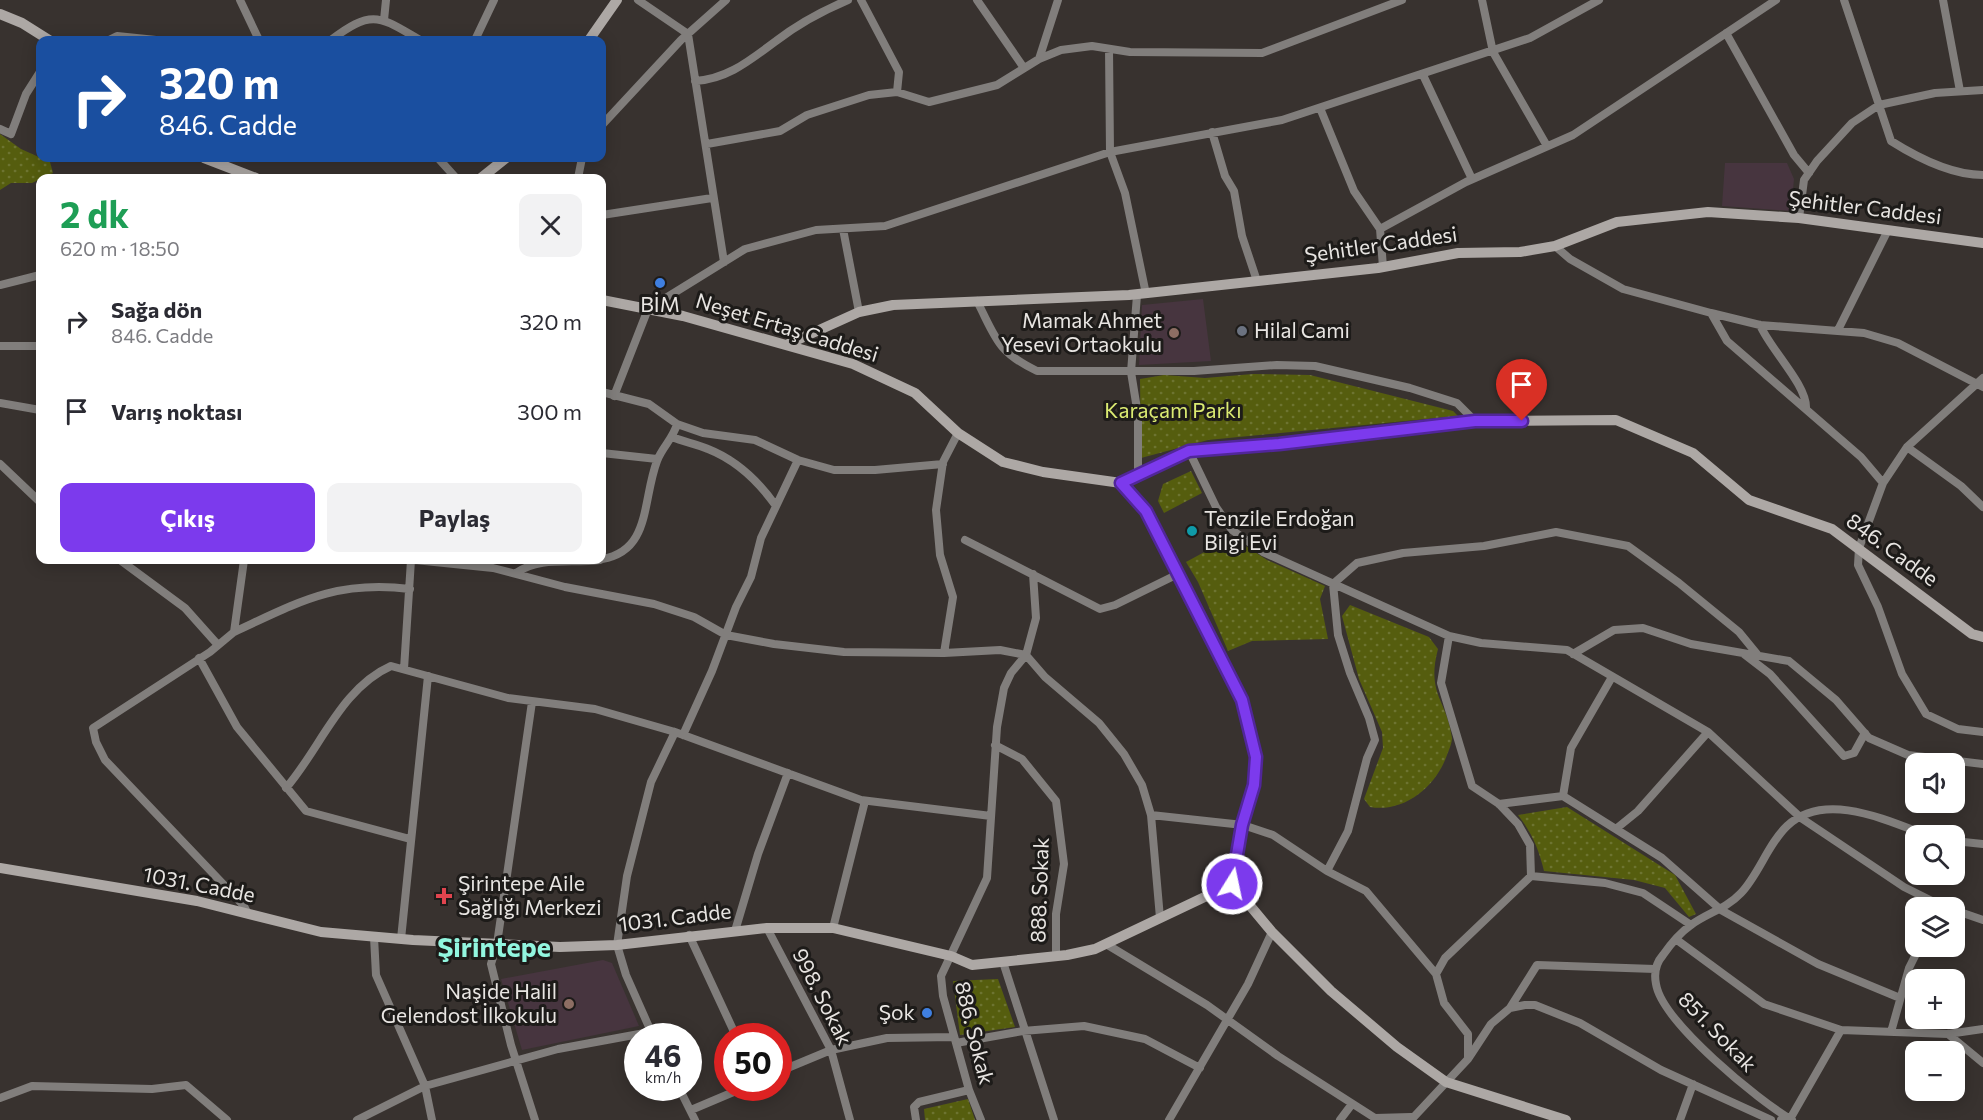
<!DOCTYPE html>
<html lang="tr">
<head>
<meta charset="utf-8">
<style>
	:root { --surface:#fff; --page:#f2f2f3; --text:#2b2b33; --muted:#7c7c81; --accent:#7c3aed }
	body { margin:0; font-family:Commissioner,sans-serif; background:var(--page); color:var(--text); height:100vh; display:flex; flex-direction:column; font-size:22px; white-space:nowrap }
	* { box-sizing:border-box; margin:0 }
	p { font-size:20px; color:var(--muted) }
	.icon { flex:none; width:33px; height:33px; fill:none; stroke:currentColor; stroke-width:2; stroke-linecap:round; stroke-linejoin:round }
	.map { position:relative; flex:1; overflow:hidden }
	.sheet { position:absolute; left:36px; top:174px; width:570px; height:390px; display:flex; flex-direction:column; background:var(--surface); border-radius:12px; box-shadow:0 3px 15px #0003 }
	.sheet>* { flex:none }
	.banner { position:absolute; left:36px; top:36px; width:570px; height:126px; border-radius:12px; box-shadow:0 3px 15px #0003; background:#1a4fa0; color:#fff; overflow:hidden }
	.tools { position:absolute; left:1905px; top:753px; display:grid; gap:12px }
	.tools a { display:grid; place-items:center; width:60px; height:60px; border-radius:12px; background:var(--surface); box-shadow:0 3px 15px #0003; font-size:30px }
	.speed { position:absolute; left:624px; top:1023px; display:flex; gap:12px; font-size:30px; font-weight:700; text-align:center }
	.speed>* { display:grid; place-content:center; width:78px; height:78px; border-radius:50%; background:var(--surface); box-shadow:0 3px 15px #0003; line-height:1 }
	.speed small { font-size:15px; font-weight:400 }
	.speed .limit { border:9px solid #d22; background:#fff; color:#111 }
	.pin { position:absolute; display:grid; place-items:center; width:51px; height:51px; color:#fff; margin:-62px -26px; border-radius:50% 50% 50% 0; rotate:-45deg; box-shadow:0 0 6px #0007 }
	.pin .icon { rotate:45deg }
	.me { position:absolute; width:66px; margin:-33px; rotate:10deg; stroke-linejoin:round; filter:drop-shadow(0 0 4px #0008) }
	.turn { display:flex; align-items:center; gap:21px; height:126px; padding:0 24px; font-size:27px }
	.turn .icon { width:78px; height:78px; stroke-width:2.5 }
	.turn b { display:block; font-size:42px; line-height:51px }
	.round { display:grid; place-items:center; flex:none; width:63px; height:63px; border-radius:12px; background:var(--page) }
	.summary { display:flex; align-items:center; justify-content:space-between; height:102px; padding:0 24px }
	h1 { font-size:36px; font-weight:700; line-height:45px; color:#1e9e55 }
	.button { display:flex; gap:12px; margin-top:auto; padding:12px 24px }
	.button a { flex:1; height:69px; border-radius:12px; background:var(--accent); color:#fff; font-size:24px; font-weight:700; line-height:69px; text-align:center }
	.button a+a { background:var(--page); color:var(--text) }
	ul { padding:0; list-style:none }
	li { display:flex; align-items:center; gap:18px; height:90px; padding:0 24px }
	li div { flex:1 }
	li b { display:block; font-size:22px }
	li em { font-style:normal }
	.map>svg:first-child { display:block }
	.education { fill:#47353f }
	.green { fill:url(#green-dots) }
	.lines { fill:none; stroke-linecap:round; stroke-linejoin:round }
	.street { stroke:#817e7c; stroke-width:8 }
	.secondary { stroke:#ada8a5; stroke-width:10 }
	.route-casing { stroke:#51269a; stroke-width:15 }
	.route { stroke:#7c3aed; stroke-width:10 }
	.shop-dot { fill:#3f7fe0; stroke:#1d1b19; stroke-width:2 }
	.worship-dot { fill:#6b7280; stroke:#1d1b19; stroke-width:2 }
	.education-dot { fill:#8d6e63; stroke:#1d1b19; stroke-width:2 }
	.culture-dot { fill:#0f9aa8; stroke:#1d1b19; stroke-width:2 }
	.health-dot { fill:#e0444e; stroke:#1d1b19; stroke-width:2 }
	.labels { text-anchor:middle; stroke-width:6; stroke-linejoin:round; paint-order:stroke }
	.street-label { font-size:21px; fill:#e8e5e2; stroke:#1d1b19 }
	.poi-label { font-size:21px; fill:#e8e5e2; stroke:#1d1b19; text-anchor:end }
	.park-label { font-size:21px; fill:#dbeb72; stroke:#1d1b19 }
	.district-label { font-size:27px; font-weight:bold; fill:#92f6df; stroke:#1d1b19 }
</style>
</head>
<body>
<div class="map">
<svg width="1983" height="1120" viewBox="0 0 1983 1120">
	<defs>
		<pattern id="green-dots" width="8" height="8" patternUnits="userSpaceOnUse" patternTransform="scale(1.5)"><rect width="8" height="8" fill="#555d0e"/><path d="M2 2h.1M6 6h.1" fill="none" stroke="#6d7431" stroke-width="1.8" stroke-linecap="round"/></pattern>
	</defs>
	<rect width="100%" height="100%" fill="#38322f"/>
	<path class="education" d="M1725 163H1787L1794 179 1791 211 1722 206Z
		M1203 299 1211 361 1139 365 1142 305Z
		M603 960 612 963 639 1026 522 1050 501 979Z"/>
	<path class="green" d="M0 134 21 149 50 162 53 173 32 183H11L0 190Z
		M1253 374 1310 375 1453 411 1458 416 1208 440 1141 458 1140 379 1164 375 1205 378Z
		M1191 471 1202 493 1164 513 1158 501 1163 484Z
		M1232 537 1267 560 1325 586 1320 599 1328 639 1252 641 1228 651 1198 582 1186 562Z
		M1350 605 1429 637 1438 649C1426 694 1447 700 1452 738 1452 743 1449 750 1447 755 1436 787 1404 813 1370 807L1364 799 1383 748 1382 732 1359 679 1342 616Z
		M1567 807 1675 875 1696 914 1689 917 1665 888 1634 880 1544 871C1539 850 1532 833 1518 815Z
		M998 979 1015 1027 960 1035 953 981Z
		M968 1099 975 1120H925L924 1109Z"/>
	<g class="lines">
		<path class="street" d="M240 0 259 40
			M638 0 688 34 724 262
			M861 0 899 72 897 92
			M977 0 1024 68
			M1482 0 1493 52 1547 146
			M1844 0 1891 141C1918 158 1951 175 1983 175
			M1943 0 1960 91
			M384 20 386 0
			M1726 33 1794 155 1809 173
			M109 40 117 36 156 40
			M331 40C373 8 380 17 420 40
			M475 40 494 0
			M1109 49 1110 152 1125 193 1146 294
			M1039 59 1058 0
			M1423 75 1472 179
			M695 81C728 79 750 60 776 41 798 24 822 11 848 0
			M1320 108 1354 191 1380 229
			M602 125 681 40 726 0
			M0 129 11 134 26 94 40 72
			M1212 132 1225 176 1234 191 1242 236 1257 281
			M707 144 780 131 807 115 869 95 897 92 929 102 997 85 1039 59 1061 50 1092 46 1130 52 1262 53 1402 0
			M438 158 456 178
			M578 178 582 158
			M602 215 712 198
			M1799 218 1804 180 1817 161 1852 123 1879 105 1935 93 1983 90
			M843 229 859 312
			M1555 246 1570 259 1623 289 1711 313 1727 341 1861 457 1883 483
			M1383 267 1380 229 1466 182 1573 135 1776 0
			M0 285 40 275
			M1137 295 1131 372 1138 415V475
			M977 301C996 338 997 352 1037 371H1194L1277 365 1315 366 1410 388 1457 403 1475 421
			M1711 313 1760 325 1864 333 1898 343 1983 387
			M1760 325C1770 349 1807 385 1806 408
			M1838 330 1888 230
			M0 346H40
			M1983 378 1907 447 1883 483 1859 548 1858 565 1878 607 1902 674 1926 714 1958 729 1983 732
			M602 392 649 404 677 424 703 433 755 440 798 460 834 470H875L943 464
			M614 396 648 309 745 249 816 230 885 226 1110 152 1282 120 1530 38 1599 0
			M0 403 40 410
			M672 437C684 442 697 444 708 449 736 460 759 482 776 506
			M1907 447 1961 486 1983 507
			M1189 451 1216 507 1232 530 1263 552 1449 636 1481 643 1567 650 1708 732 1801 818 1904 887 1946 908
			M602 453 657 459
			M0 464 40 502
			M965 540 1100 609 1115 605 1178 574
			M602 559C651 551 642 501 657 461 662 447 673 439 677 424
			M120 560 185 608 218 645
			M244 560 234 632 210 652 93 728 96 742 105 760 244 906 248 914
			M415 560 493 568 565 587 654 604 694 617 726 635 774 644 844 652 944 653 1000 650 1026 655 1045 677 1099 723 1124 754 1142 785 1151 815 1160 918
			M516 573C540 556 572 564 600 560
			M1333 584 1357 563 1403 553 1484 546 1556 532 1628 546 1679 583 1739 632 1757 654
			M234 632C299 602 336 580 410 589
			M1449 636 1441 683 1472 786 1499 804 1518 824 1530 845 1531 876
			M944 653 953 597 940 555 936 510 943 462 958 433
			M1573 654 1614 630 1643 628 1691 644 1789 661 1836 700 1869 738 1908 755 1983 764
			M1744 654 1770 674 1844 756 1854 753 1865 733
			M199 658 237 727 306 811 410 839
			M404 669 411 560
			M532 702 497 944 491 964 511 1045 535 1120
			M683 735 712 671 736 607 751 577 761 538 798 460
			M995 745 1022 759 1056 801 1064 864 1056 914V956
			M286 788C320 749 341 688 391 666L508 698 595 709 675 732 861 800 991 816
			M1563 796 1571 748 1612 677
			M1499 804 1563 796 1662 858 1721 910 1818 964 1900 998
			M1151 815 1243 825 1273 835 1327 871 1366 891 1436 974 1444 1003 1468 1034V1057
			M1617 828 1638 811 1708 732
			M1954 841 1983 844
			M1327 871 1348 831 1367 758 1375 740 1369 718 1350 673 1338 635 1333 584
			M1954 910 1983 920
			M767 928 831 1050 850 1120
			M833 928 865 801
			M735 931 758 854 788 773
			M689 935 736 1036
			M374 937 376 975 425 1086 432 1120
			M401 939 428 676
			M1677 940 1764 1004 1841 1030 1948 1034 1983 1029
			M1106 944 1207 1005 1278 1056 1375 1118 1411 1117
			M1003 962 1054 1120
			M1436 974 1445 958 1531 876 1605 883 1643 893 1691 925
			M1510 1008 1537 965 1655 969
			M1891 1032 1909 968 1920 946
			M1948 1034 1983 1063
			M653 1036 626 975 617 945 627 876 651 782 675 732
			M956 1043 1023 1031 1084 1026 1145 1039 1200 1068
			M778 1072 831 1050 887 1038 954 1037
			M679 1088 695 1120
			M0 1098 32 1086 152 1089 186 1085 227 1120
			M691 1110 743 1088
			M357 1120 425 1086 558 1049 650 1032
			M916 1120 914 1107 919 1102 969 1090
			M981 1120 969 1090 943 996 941 976 987 878 997 727 1004 688 1011 673 1026 655 1036 618 1033 574
			M1169 1120 1248 984 1272 932
			M1340 1120 1352 1104
			M1411 1120 1468 1059 1491 1024 1510 1008 1525 1005H1535L1580 1023 1661 1070 1771 1120
			M1680 1120 1693 1084
			M1781 1120 1790 1119 1841 1030
			M1792 1120C1759 1101 1662 1022 1656 984 1654 974 1656 963 1663 955 1670 945 1681 932 1691 925 1707 913 1726 909 1741 893 1759 874 1768 844 1787 826 1825 790 1888 821 1929 836"/>
		<path class="secondary" d="M0 14 22 23 49 40
			M589 40 617 0
			M204 158 256 178
			M481 178 506 158
			M602 300 683 316 853 364 915 393 958 433 1003 462 1043 472 1121 483 1146 511 1242 700 1256 757 1254 785 1243 825 1232 884 1272 932 1331 991 1397 1047 1446 1082 1566 1120
			M786 345 859 312 893 305 1129 295 1378 268 1458 253 1520 252 1555 246 1617 222 1708 212 1799 218 1983 243
			M1121 483 1189 451 1279 444 1475 421 1616 420 1693 453 1749 500 1832 529 1972 634 1983 637
			M0 868 197 901 321 932 413 940 560 947 617 945 767 928H833L951 956 972 965 1067 955 1095 949 1232 884"/>
	</g>
	<g class="lines">
		<defs>
			<path id="route" d="M1232 884 1242 825 1254 785 1256 757 1242 700 1146 511 1121 483 1189 451 1279 444 1475 421H1522"/>
		</defs>
		<use href="#route" class="route-casing"/>
		<use href="#route" class="route"/>
	</g>
	<g class="shop-dot">
		<circle cx="660" cy="283" r="6"/>
		<circle cx="927" cy="1013" r="6"/>
	</g>
	<circle class="worship-dot" cx="1242" cy="331" r="6"/>
	<g class="education-dot">
		<circle cx="1174" cy="333" r="6"/>
		<circle cx="569" cy="1004" r="6"/>
	</g>
	<circle class="culture-dot" cx="1192" cy="531" r="6"/>
	<path class="health-dot" d="M441 887h6v6h6v6h-6v6h-6v-6h-6v-6h6z"/>
	<g class="labels">
		<g class="street-label">
			<text transform="translate(1865 208) rotate(7)" y="7">Şehitler Caddesi</text>
			<text transform="translate(1381 245) rotate(-8)" y="7">Şehitler Caddesi</text>
			<text transform="translate(787 328) rotate(17)" y="7">Neşet Ertaş Caddesi</text>
			<text transform="translate(1892 550) rotate(36)" y="7">846. Cadde</text>
			<text transform="translate(199 885) rotate(11)" y="7">1031. Cadde</text>
			<text transform="translate(1040 890) rotate(-88)" y="7">888. Sokak</text>
			<text transform="translate(675 918) rotate(-7)" y="7">1031. Cadde</text>
			<text transform="translate(822 997) rotate(63)" y="7">998. Sokak</text>
			<text transform="translate(1717 1032) rotate(46)" y="7">851. Sokak</text>
			<text transform="translate(974 1033) rotate(76)" y="7">886. Sokak</text>
		</g>
		<g class="poi-label">
			<text x="660" y="312" text-anchor="middle">BİM</text>
			<text x="1162" y="328">Mamak Ahmet<tspan x="1162" dy="24">Yesevi Ortaokulu</tspan></text>
			<text x="1254" y="338" text-anchor="start">Hilal Cami</text>
			<text x="1204" y="526" text-anchor="start">Tenzile Erdoğan<tspan x="1204" dy="24">Bilgi Evi</tspan></text>
			<text x="458" y="891" text-anchor="start">Şirintepe Aile<tspan x="458" dy="24">Sağlığı Merkezi</tspan></text>
			<text x="557" y="999">Naşide Halil<tspan x="557" dy="24">Gelendost İlkokulu</tspan></text>
			<text x="915" y="1020">Şok</text>
		</g>
		<g class="park-label">
			<text x="1173" y="418">Karaçam Parkı</text>
		</g>
		<g class="district-label">
			<text x="494" y="957">Şirintepe</text>
		</g>
	</g>
</svg>
<div class="tools">
<a><svg class="icon" aria-label="sound" viewBox="0 0 24 24"><path d="M4 9h4l5-4v14l-5-4H4zM17 9q2 3 0 6"/></svg></a>
<a><svg class="icon" aria-label="search" viewBox="0 0 24 24"><circle cx="10" cy="10" r="6"/><path d="M15 15l6 6"/></svg></a>
<a><svg class="icon" aria-label="layers" viewBox="0 0 24 24"><path d="M12 4l9 5-9 5-9-5zM3 14l9 5 9-5"/></svg></a>
<a>+</a>
<a>−</a>
</div>
<div class="speed"><div>46<small>km/h</small></div><div class="limit">50</div></div>
<div class="pin" style="left:1522px;top:421px;background:#d93025"><svg class="icon" aria-label="arrive" viewBox="0 0 24 24"><path d="M6 21V4h12l-3 4 3 4H6"/></svg></div>
<svg class="me" style="left:1232px;top:884px" viewBox="-20 -20 40 40"><circle r="17" fill="#7c3aed" stroke="#fff" stroke-width="3"/><path d="M0-11L8 9 0 5-8 9z" fill="#fff"/></svg>
<div class="banner">
<div class="turn"><svg class="icon" aria-label="right" viewBox="0 0 24 24"><path d="M7 20v-9h11M14 6l5 5-5 5"/></svg><div><b>320 m</b>846. Cadde</div></div>
</div>
<section class="sheet">
<div class="summary"><div><h1>2 dk</h1><p>620 m · 18:50</p></div><a class="round"><svg class="icon" aria-label="close" viewBox="0 0 24 24"><path d="M6 6l12 12M18 6L6 18"/></svg></a></div>
<ul>
<li><svg class="icon" aria-label="right" viewBox="0 0 24 24"><path d="M7 20v-9h11M14 6l5 5-5 5"/></svg><div><b>Sağa dön</b><p>846. Cadde</p></div><em>320 m</em></li>
<li><svg class="icon" aria-label="arrive" viewBox="0 0 24 24"><path d="M6 21V4h12l-3 4 3 4H6"/></svg><div><b>Varış noktası</b></div><em>300 m</em></li>
</ul>
<div class="button"><a>Çıkış</a><a>Paylaş</a></div>
</section>
</div>
</body>
</html>
